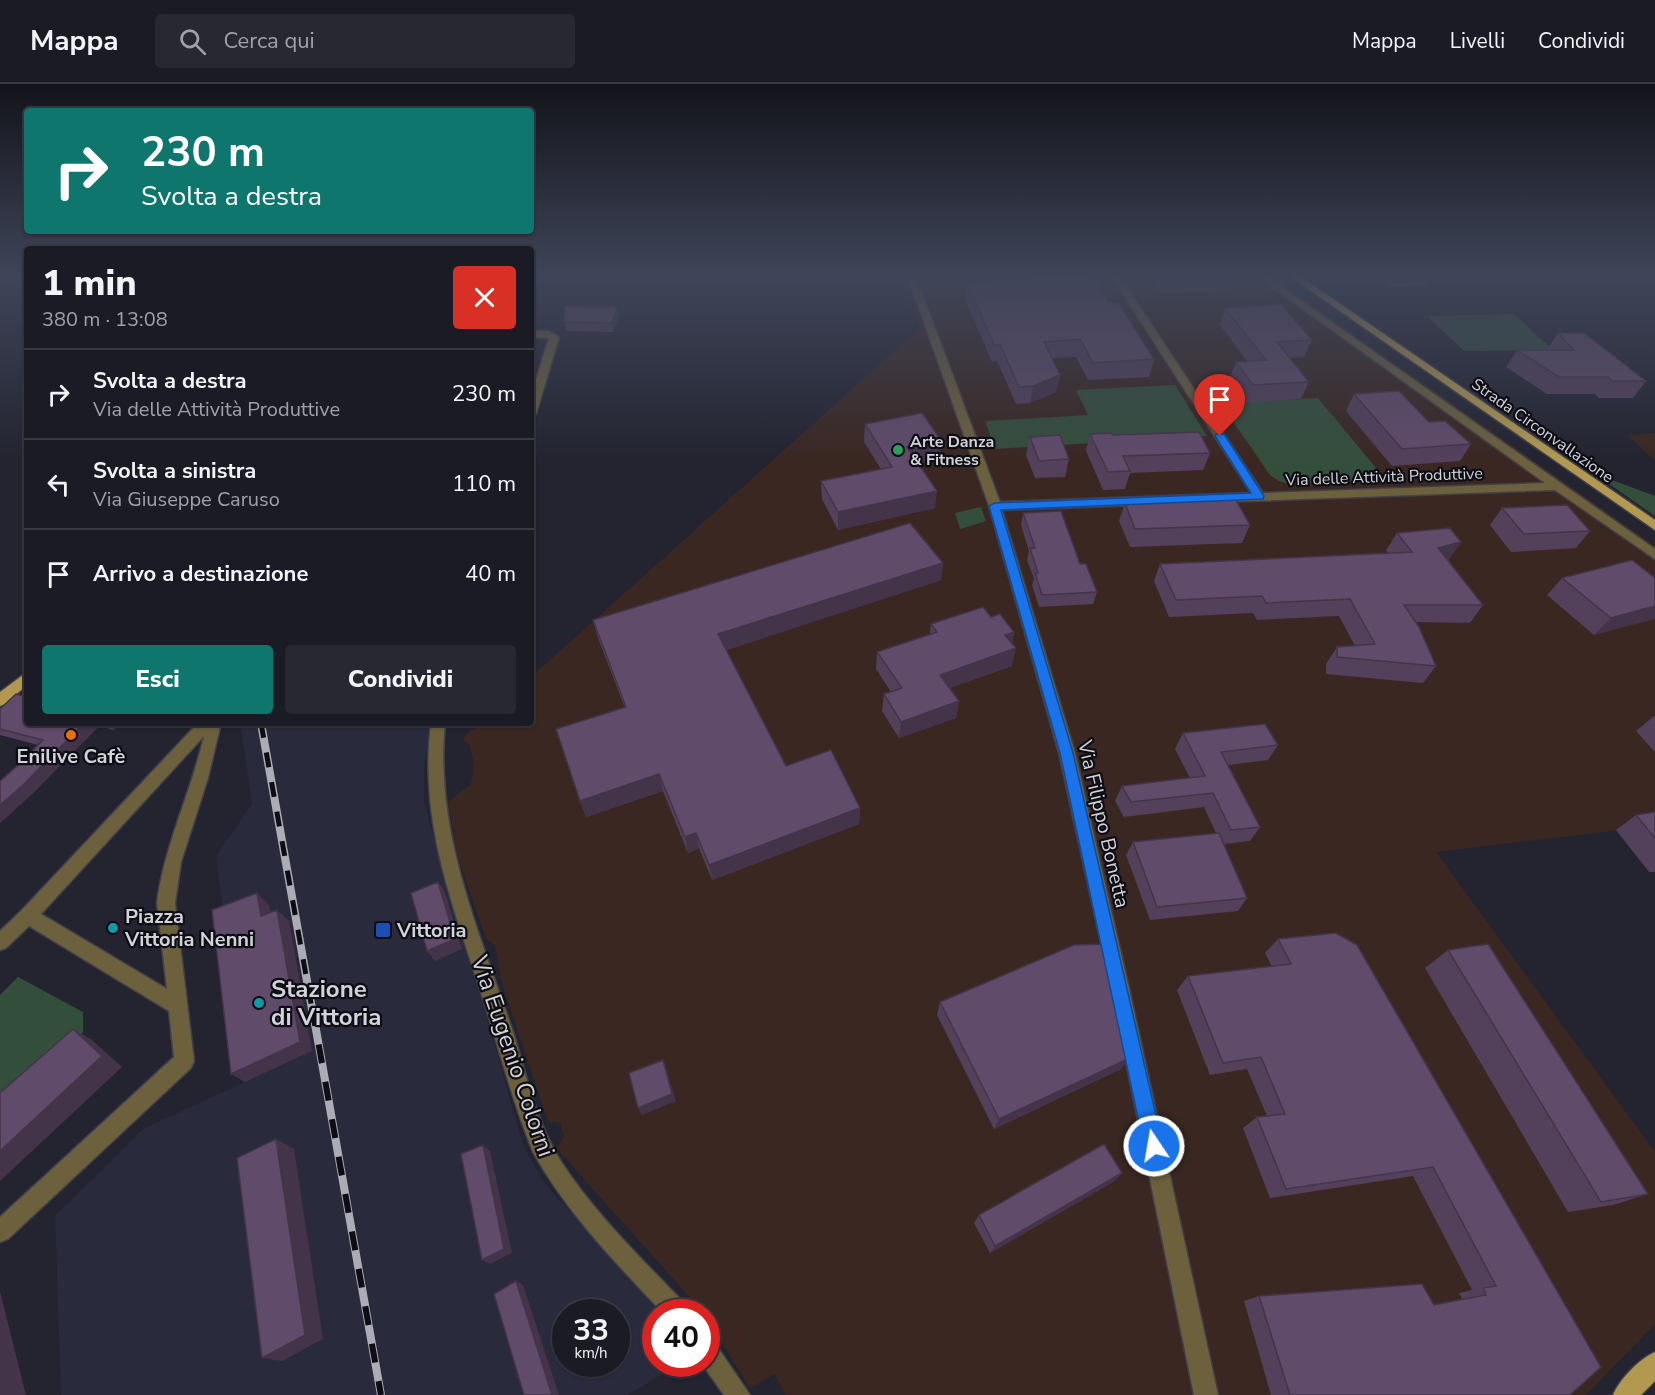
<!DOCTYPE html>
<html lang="it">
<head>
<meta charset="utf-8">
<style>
	:root { --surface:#1a1b24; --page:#272831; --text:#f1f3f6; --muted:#9fa1a6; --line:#383941; --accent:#0f766e }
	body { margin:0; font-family:"Nunito Sans",sans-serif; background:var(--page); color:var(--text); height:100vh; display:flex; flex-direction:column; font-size:22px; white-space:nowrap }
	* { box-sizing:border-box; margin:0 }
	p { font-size:20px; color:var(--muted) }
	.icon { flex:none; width:33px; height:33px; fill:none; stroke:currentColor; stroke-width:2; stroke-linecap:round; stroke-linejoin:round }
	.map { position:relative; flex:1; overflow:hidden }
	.drawer { position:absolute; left:24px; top:162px; width:510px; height:480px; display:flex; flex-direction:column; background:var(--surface); border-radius:6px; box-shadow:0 2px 4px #0004,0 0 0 2px var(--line) }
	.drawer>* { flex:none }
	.top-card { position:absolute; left:24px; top:24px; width:510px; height:126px; border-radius:6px; box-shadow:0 2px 4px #0004,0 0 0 2px var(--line); background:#0f766e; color:#fff; overflow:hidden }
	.speed { position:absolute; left:552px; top:1215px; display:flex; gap:12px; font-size:30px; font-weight:700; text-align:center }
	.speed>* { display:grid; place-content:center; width:78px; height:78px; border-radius:50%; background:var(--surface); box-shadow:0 2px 4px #0004,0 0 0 2px var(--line); line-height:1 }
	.speed small { font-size:15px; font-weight:400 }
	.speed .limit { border:9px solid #d22; background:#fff; color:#111 }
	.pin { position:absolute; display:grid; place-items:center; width:51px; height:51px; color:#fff; margin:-62px -26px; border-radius:50% 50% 50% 0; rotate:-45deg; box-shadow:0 0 6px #0007 }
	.pin .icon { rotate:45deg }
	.me { position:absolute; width:66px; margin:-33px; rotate:348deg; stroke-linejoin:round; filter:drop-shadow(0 0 4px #0008) }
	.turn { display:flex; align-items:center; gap:21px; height:126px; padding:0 18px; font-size:27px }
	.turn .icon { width:78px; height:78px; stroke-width:2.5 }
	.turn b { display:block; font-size:42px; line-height:51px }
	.round { display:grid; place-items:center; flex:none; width:63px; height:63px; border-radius:6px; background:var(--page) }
	.head { display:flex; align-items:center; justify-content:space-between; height:102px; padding:0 18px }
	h1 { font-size:36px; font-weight:800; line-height:45px }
	.button { display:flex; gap:12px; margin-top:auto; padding:12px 18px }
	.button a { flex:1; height:69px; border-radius:6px; background:var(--accent); color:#fff; font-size:24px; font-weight:800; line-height:69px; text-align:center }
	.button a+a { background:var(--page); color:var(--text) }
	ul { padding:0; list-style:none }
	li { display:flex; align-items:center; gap:18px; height:90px; padding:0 18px; border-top:2px solid var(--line) }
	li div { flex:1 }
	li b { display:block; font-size:22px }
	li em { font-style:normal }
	header { display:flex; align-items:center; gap:36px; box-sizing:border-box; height:84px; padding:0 30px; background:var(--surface); border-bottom:2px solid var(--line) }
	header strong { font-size:28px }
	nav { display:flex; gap:33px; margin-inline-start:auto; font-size:21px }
	.search { width:420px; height:54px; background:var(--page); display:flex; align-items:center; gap:15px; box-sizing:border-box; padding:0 21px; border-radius:6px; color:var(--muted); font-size:22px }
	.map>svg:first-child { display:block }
	.commercial { fill:#392820 }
	.industrial { fill:#3a2722 }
	.built { fill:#2a2a3d; fill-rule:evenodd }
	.green { fill:#344e3c }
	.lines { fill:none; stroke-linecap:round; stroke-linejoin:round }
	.minor-casing { stroke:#3f404b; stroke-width:3 }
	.major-casing { stroke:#3f404b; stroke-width:3 }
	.minor { fill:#6c603d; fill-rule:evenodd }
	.major { fill:#b3994f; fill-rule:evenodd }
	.rail-far1-casing { stroke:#acacb5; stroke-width:8 }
	.rail-casing { stroke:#acacb5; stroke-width:8 }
	.rail-far1 { stroke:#0d0d13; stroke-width:5; stroke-dasharray:15; stroke-linecap:butt }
	.rail { stroke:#0d0d13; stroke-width:6; stroke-dasharray:19; stroke-linecap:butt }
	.wall { fill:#53405b }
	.shaded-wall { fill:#44344a }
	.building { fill:#614b6a; stroke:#44344a; stroke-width:1.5 }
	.route { fill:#1a73e8; stroke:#114b97; stroke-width:1.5 }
	.leisure-dot { fill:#2e9e5b; stroke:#0d0d13; stroke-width:2 }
	.food-dot { fill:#e8710a; stroke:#0d0d13; stroke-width:2 }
	.culture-dot { fill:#0f9aa8; stroke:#0d0d13; stroke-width:2 }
	.transit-dot { fill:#1a4fb4; stroke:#0d0d13; stroke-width:2 }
	.labels { text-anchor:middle; stroke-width:4.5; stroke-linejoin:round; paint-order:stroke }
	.far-street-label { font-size:16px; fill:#d2d2db; stroke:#0d0d13 }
	.far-poi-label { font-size:16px; font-weight:bold; fill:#d2d2db; stroke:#0d0d13; text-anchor:start }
	.poi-label { font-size:20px; font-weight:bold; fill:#d2d2db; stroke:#0d0d13; text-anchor:start }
	.street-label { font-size:20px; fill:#d2d2db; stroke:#0d0d13 }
	.near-poi-label { font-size:24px; font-weight:bold; fill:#d2d2db; stroke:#0d0d13; text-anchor:start }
	.near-street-label { font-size:24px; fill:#d2d2db; stroke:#0d0d13 }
</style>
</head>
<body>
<header>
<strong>Mappa</strong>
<div class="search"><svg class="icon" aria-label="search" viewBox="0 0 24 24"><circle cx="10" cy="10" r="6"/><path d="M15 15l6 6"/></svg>Cerca qui</div>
<nav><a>Mappa</a><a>Livelli</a><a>Condividi</a></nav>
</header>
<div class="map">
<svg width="1655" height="1311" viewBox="0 0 1655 1311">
	<rect width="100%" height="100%" fill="#232430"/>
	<path class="commercial" d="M1655 349V377L1627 351Z"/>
	<path class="industrial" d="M901 193H1273L1655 462V742L1436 768 1655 1068V1240L1586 1311H785L775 1290 750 1304 707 1235 706 1228H703L557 1065 564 1052 560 1039 548 1037 501 896 495 861 487 856 484 849 458 774 448 718 471 700 474 680 470 663 463 654 480 639H531V593L919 245Z"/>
	<path class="built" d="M240 639H430L424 686V719L524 1063 543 1097 659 1228H656V1280H681L627 1311H61L55 1132 143 1045 245 998 216 772 252 720ZM566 1228H616V1280H566Z"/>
	<path class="green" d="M1514 230 1553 266 1464 267 1427 232Z
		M1175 301 1207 352 995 365 985 337 1088 331 1076 306Z
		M1318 314 1386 396 1290 400 1279 397 1270 391 1221 320Z
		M1596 390 1655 412V432L1595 390Z
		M981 423 986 437 960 445 955 429Z
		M18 893 83 928V948L76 957 0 1023V911Z"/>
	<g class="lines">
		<defs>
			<path id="minor" d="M908 193H916L1000 418 1251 409 1112 193H1120L1263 409 1545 399 1258 193H1267L1655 465V475L1555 406 1002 426 1075 669 1129 904 1218 1311H1194L1111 904 1059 669 989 422Z
				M531 247H549L559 253 536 330 531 333V312L549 254 531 253Z
				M198 639H221L208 694 181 778 175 819 194 977 191 984 8 1155 0 1158V1133L174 973 169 927 29 842 6 864 0 866V847L22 826ZM204 652C191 709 164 762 157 819L167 905 41 830Z
				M431 639H445C434 748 479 846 513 948 526 990 536 1038 560 1076 594 1129 641 1174 685 1220L688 1228H662C615 1178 567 1129 533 1068 514 1022 501 972 486 924 456 828 418 742 431 639Z
				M706 1255 714 1258 750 1311H724L702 1280H706Z"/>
			<path id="major" d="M1291 193H1301L1655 436V446Z
				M27 588V601L5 620 0 622V608Z
				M1655 1268V1297L1641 1311H1613C1620 1295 1639 1275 1655 1268Z"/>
		</defs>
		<use href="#minor" class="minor-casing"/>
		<use href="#major" class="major-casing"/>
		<use href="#minor" class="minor"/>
		<use href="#major" class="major"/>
		<defs>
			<path id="rail-far1" d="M261 639 312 925"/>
			<path id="rail" d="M312 923 381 1311"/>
		</defs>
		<use href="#rail-far1" class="rail-far1-casing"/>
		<use href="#rail" class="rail-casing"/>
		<use href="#rail-far1" class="rail-far1"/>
		<use href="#rail" class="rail"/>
	</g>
	<path class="wall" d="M1020 193H1093L1109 219 1154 275 1149 293 1088 296 1076 273 1052 274 1060 291 1056 308 1030 319 1016 320 997 277 992 278 965 215 967 198 1020 195Z
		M1150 193H1235L1230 206 1163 210Z
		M1379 193H1431L1426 202 1389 203Z
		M617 223 619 232 613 248 567 247 564 238Z
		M1225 224 1312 256 1304 273 1290 274 1309 298 1301 315 1246 319 1229 295 1236 278 1247 277 1220 241Z
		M1558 249 1646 297 1633 314H1599L1595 310H1547L1506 283 1517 266H1547Z
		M1354 310 1429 338 1471 360 1460 377 1392 382 1346 327Z
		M865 340 939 374 918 378 935 424 838 446 822 415 821 397 881 385 864 358Z
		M1090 350 1113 351 1210 369 1203 386 1130 389 1125 405 1103 406 1086 367Z
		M1030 353 1069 375 1065 393 1035 394 1026 371Z
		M1125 419 1250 441 1242 459 1130 463 1119 437Z
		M1502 424 1590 447 1576 464 1511 468 1490 441Z
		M1023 429 1080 480 1097 508 1093 520 1039 523 1032 501 1034 495 1027 476 1029 467 1021 441Z
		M1397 449 1461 458 1449 475 1447 476 1483 521 1470 539 1416 538 1436 582 1423 599 1326 590V580L1337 563 1355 562 1339 532 1257 536 1253 529 1169 533 1154 497 1160 480 1388 469 1386 466Z
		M943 479 941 496 726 566 786 682 860 724 859 740 712 796 699 764 688 769 663 707 586 733 580 717 625 624 598 554 593 536Z
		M1562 494H1655L1594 551 1547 511Z
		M991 533 1014 548 1012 559V582L949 604 959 617 956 634 899 654 882 627 884 610 891 608 876 585 877 568 930 550 931 540Z
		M0 625 27 639H120L114 646 99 642 33 709 0 739V697L33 669 31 668 38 661 0 651Z
		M1654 632H1655V668L1636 647Z
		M1183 649 1278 661 1268 676 1228 681 1260 743 1250 757 1224 760 1247 814 1238 827 1150 836 1126 771 1133 758 1216 749 1204 723 1124 733 1115 717 1122 702 1190 694 1175 665Z
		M1655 728V788H1649L1616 746 1636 731Z
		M1336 849 1570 1311H1271L1244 1217 1259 1212 1434 1221 1462 1215 1459 1209 1472 1206 1413 1092 1270 1114 1243 1044 1257 1033 1267 1032 1247 985 1210 991 1177 906 1188 892 1272 883 1265 869 1278 855Z
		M1448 866 1648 1110 1613 1121 1568 1128 1425 884Z
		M940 918 1130 974 1121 985 994 1045 937 931Z
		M1122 1089 1113 1098 990 1169 974 1139 979 1131Z"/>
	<path class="shaded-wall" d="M531 193H535L533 215 531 207Z
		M617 223 619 232 613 248 612 239Z
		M1060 291 1056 308 1030 319 1033 302Z
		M941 356 939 374 906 381 907 363Z
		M937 407 935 424 838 446V428Z
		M1461 458 1449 475 1426 481 1438 464Z
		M943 479 941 496 721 568 718 550Z
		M1655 522V535L1594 551 1611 534Z
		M1014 548 1010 566 1005 551Z
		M1016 564 1012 582 938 608 940 591Z
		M959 617 956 634 899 654 901 638Z
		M84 639H95L99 642 33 709 0 739V721Z
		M107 639H120L114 646Z
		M659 690 663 707 586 733 580 717Z
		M860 724 859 740 712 796 709 781Z
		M696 749 699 764 688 769 685 753Z
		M438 798 445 808 462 865 435 877 427 867Z
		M257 809 269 821 273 843 261 832Z
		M277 826 289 837 312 967 245 998 231 990Z
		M73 945 92 956 122 983 0 1097V1067Z
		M1130 974 1121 985 994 1045 999 1035Z
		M663 976 666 984 676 1017 642 1031 638 1024Z
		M276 1055 294 1065 323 1255 282 1277 262 1274Z
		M483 1061 490 1067 512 1169 490 1180 482 1176Z
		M1122 1089 1113 1098 990 1169 995 1162Z
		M516 1197 523 1201 559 1311H552Z
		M0 1207 26 1311H0Z"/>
	<path class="building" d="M1029 193H1093L1109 219 1118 218 1154 275 1093 279 1080 255 1044 258 1060 291 1033 302 1019 303 1000 260 994 261 967 198 1030 195Z
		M1281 220 1312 256 1277 258 1309 298 1253 301 1236 278 1266 276 1225 224Z
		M565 222 617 223 612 239 564 238Z
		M1558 249H1584L1646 297H1612L1608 293H1559L1517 266H1574Z
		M1399 307 1429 338 1445 337 1471 360 1402 365 1354 310Z
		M922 329 941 356 907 363 937 407 838 428 821 397 892 383 865 340Z
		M1199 348 1210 369 1123 372 1130 387 1108 388 1090 350 1111 349 1113 351Z
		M1060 351 1069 375 1039 377 1030 353Z
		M1236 416 1250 441 1135 445 1125 419Z
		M1567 421 1590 447 1524 450 1502 424Z
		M1061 427 1080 480H1086L1097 508 1042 511 1035 489H1038L1030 464H1035L1023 429Z
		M910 439 943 479 718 550 786 682 831 666 860 724 709 781 696 749 685 753 659 690 580 717 556 645 626 623 593 536Z
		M1450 444 1461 458 1438 464 1483 521H1404L1419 543 1436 582 1337 573V563L1375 560 1350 515 1266 519 1262 512 1176 516 1160 480 1412 468 1397 449Z
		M1632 476 1655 494V522L1611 534 1562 494Z
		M983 523 991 533 1000 530 1014 548 1005 551 1016 564 940 591 959 617 901 638 884 610 902 604 877 568 937 548 931 540Z
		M16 610 27 613V639H84L23 701 0 721V697L33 668H31L43 656 0 645V625Z
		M1265 640 1278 661 1221 668 1260 743 1231 746 1213 709 1131 718 1122 702 1205 692 1183 649Z
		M1655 728V754L1636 731Z
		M1219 749 1247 814 1157 823 1133 758Z
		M438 798 455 855 427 867 411 809Z
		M257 809 261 832 277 826 300 958 231 990 212 826Z
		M1336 849 1357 861 1601 1283 1570 1311H1290L1259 1212 1422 1200 1434 1221 1486 1211 1483 1204 1496 1202 1433 1083 1286 1105 1257 1033 1285 1030 1261 973 1223 979 1188 892 1291 880 1278 855Z
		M1107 860 1130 974 999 1035 940 918 1074 861Z
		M1488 860 1648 1110 1601 1118 1448 866Z
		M73 945 102 972 0 1067V1009Z
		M663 976 672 1010 638 1024 629 989Z
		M276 1055 305 1251 262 1274 237 1074Z
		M1104 1060 1122 1089 995 1162 979 1131Z
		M483 1061 504 1165 482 1176 461 1070Z
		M516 1197 552 1311H524L494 1210Z"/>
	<linearGradient id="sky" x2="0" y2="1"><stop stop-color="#13141a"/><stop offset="0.51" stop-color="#3f4559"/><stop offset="1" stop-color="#3f4559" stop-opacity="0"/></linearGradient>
	<rect width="1655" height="376" fill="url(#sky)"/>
	<path class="route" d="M1216 350H1224L1264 412 1263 415 1001 426 1073 669 1163 1062 1160 1069 1154 1071 1147 1069 1144 1062 1060 669 989 422 995 419 1251 409 1215 352Z"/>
	<circle class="leisure-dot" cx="898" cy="366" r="6"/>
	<circle class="food-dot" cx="71" cy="651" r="6"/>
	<g class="culture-dot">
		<circle cx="113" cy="844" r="6"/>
		<circle cx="259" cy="919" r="6"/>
	</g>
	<rect class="transit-dot" x="375" y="838" width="16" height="16" rx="3"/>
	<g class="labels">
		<g class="far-street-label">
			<text transform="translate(1543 346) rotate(35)" y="6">Strada Circonvallazione</text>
			<text transform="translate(1384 392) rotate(-2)" y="6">Via delle Attività Produttive</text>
		</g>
		<g class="far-poi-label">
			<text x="910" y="363">Arte Danza<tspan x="910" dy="18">&amp; Fitness</tspan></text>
		</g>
		<g class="poi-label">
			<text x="71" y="679" text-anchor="middle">Enilive Cafè</text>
			<text x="125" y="839">Piazza<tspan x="125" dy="23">Vittoria Nenni</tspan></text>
			<text x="397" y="853">Vittoria</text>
		</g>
		<g class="street-label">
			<text transform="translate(1104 740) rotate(77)" y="7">Via Filippo Bonetta</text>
		</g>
		<g class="near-poi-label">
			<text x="271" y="913">Stazione<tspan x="271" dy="28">di Vittoria</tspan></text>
		</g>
		<g class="near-street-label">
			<text transform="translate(513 972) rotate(71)" y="8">Via Eugenio Colorni</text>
		</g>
	</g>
</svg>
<div class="speed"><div>33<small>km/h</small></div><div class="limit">40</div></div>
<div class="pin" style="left:1220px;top:352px;background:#d93025"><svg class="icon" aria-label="arrive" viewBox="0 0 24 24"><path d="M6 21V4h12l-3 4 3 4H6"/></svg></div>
<svg class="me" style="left:1154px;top:1062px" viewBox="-20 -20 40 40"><circle r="17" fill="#1a73e8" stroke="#fff" stroke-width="3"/><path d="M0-11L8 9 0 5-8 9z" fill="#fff"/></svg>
<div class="top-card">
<div class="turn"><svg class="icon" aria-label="right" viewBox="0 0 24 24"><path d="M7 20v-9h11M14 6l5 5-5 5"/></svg><div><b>230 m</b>Svolta a destra</div></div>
</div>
<section class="drawer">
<div class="head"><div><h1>1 min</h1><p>380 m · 13:08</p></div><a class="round" style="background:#d93025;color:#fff"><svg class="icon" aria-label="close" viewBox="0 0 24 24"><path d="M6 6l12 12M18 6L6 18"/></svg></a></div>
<ul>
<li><svg class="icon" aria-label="right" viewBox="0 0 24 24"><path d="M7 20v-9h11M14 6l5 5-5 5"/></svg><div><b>Svolta a destra</b><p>Via delle Attività Produttive</p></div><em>230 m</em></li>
<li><svg class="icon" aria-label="left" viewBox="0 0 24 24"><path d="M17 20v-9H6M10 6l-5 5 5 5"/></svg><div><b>Svolta a sinistra</b><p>Via Giuseppe Caruso</p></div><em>110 m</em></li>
<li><svg class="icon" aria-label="arrive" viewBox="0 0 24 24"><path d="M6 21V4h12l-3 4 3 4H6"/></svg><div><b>Arrivo a destinazione</b></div><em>40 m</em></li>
</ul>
<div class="button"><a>Esci</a><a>Condividi</a></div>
</section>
</div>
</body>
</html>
